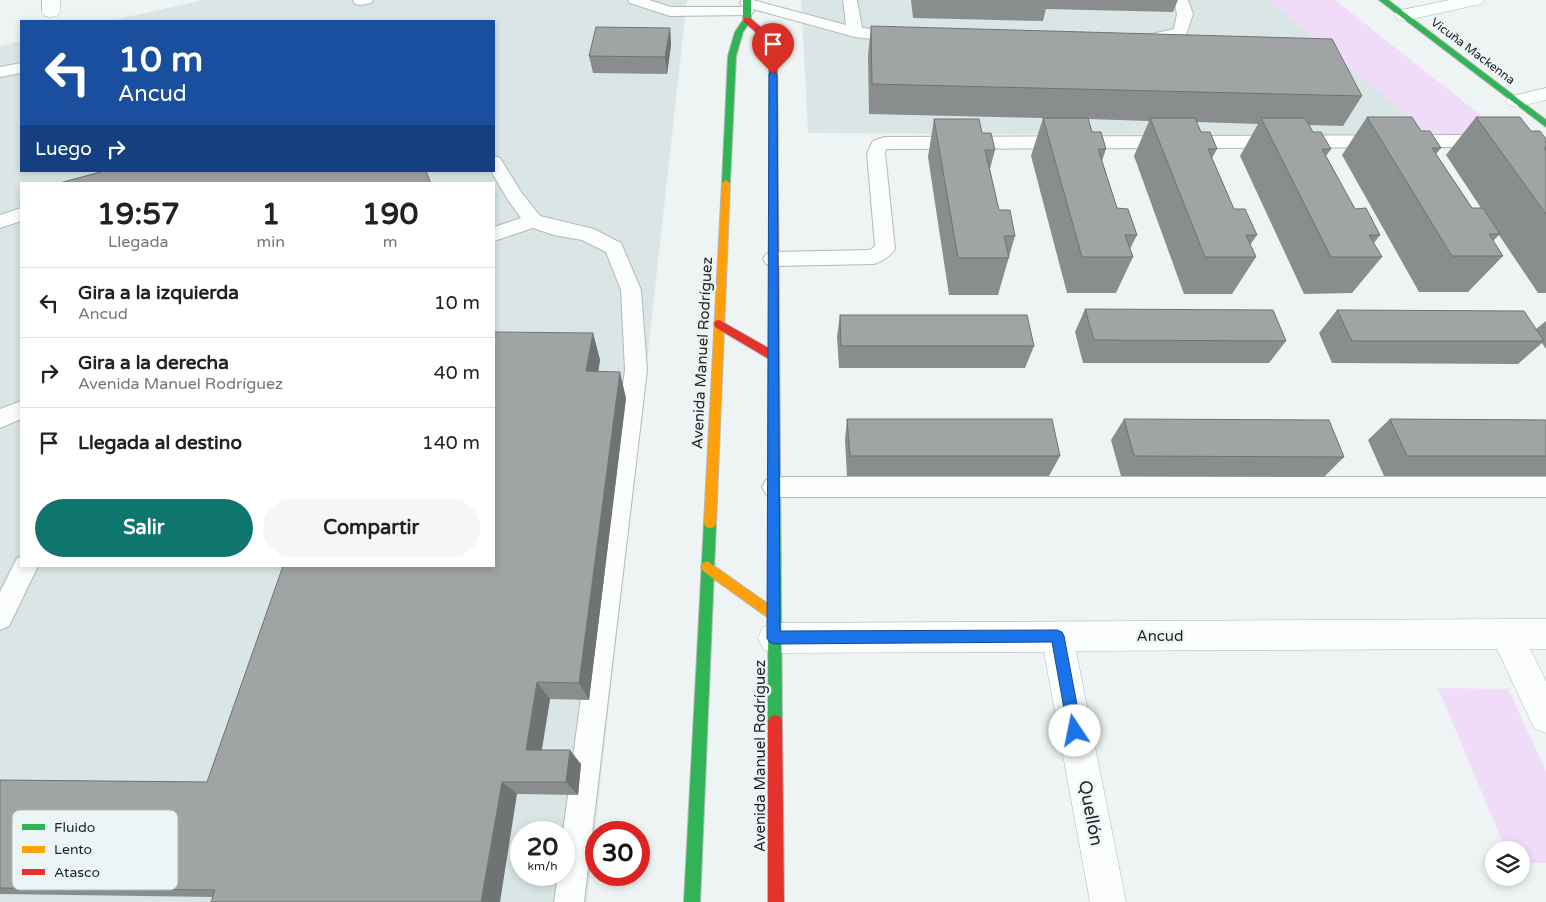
<!DOCTYPE html>
<html lang="es">
<head>
<meta charset="utf-8">
<style>
	:root { --surface:#fff; --page:#f6f6f6; --text:#222; --muted:#767676; --line:#e0e0e0; --accent:#0f766e }
	body { margin:0; font-family:"Varela Round",sans-serif; background:var(--page); color:var(--text); height:100vh; display:flex; flex-direction:column; font-size:19px; white-space:nowrap }
	* { box-sizing:border-box; margin:0 }
	p { font-size:16px; color:var(--muted) }
	.icon { flex:none; width:28px; height:28px; fill:none; stroke:currentColor; stroke-width:2; stroke-linecap:round; stroke-linejoin:round }
	.map { position:relative; flex:1; overflow:hidden }
	.details { position:absolute; left:20px; top:182px; width:475px; height:385px; display:flex; flex-direction:column; background:var(--surface); border-radius:0px; box-shadow:0 2px 8px #0003 }
	.details>* { flex:none }
	.top-card { position:absolute; left:20px; top:20px; width:475px; height:152px; border-radius:0px; box-shadow:0 2px 8px #0003; background:#1a4fa0; color:#fff; overflow:hidden }
	.tools { position:absolute; left:1485px; top:841px; display:grid; gap:10px }
	.tools a { display:grid; place-items:center; width:45px; height:45px; border-radius:50%; background:var(--surface); box-shadow:0 2px 8px #0003; font-size:25px }
	.speed { position:absolute; left:510px; top:821px; display:flex; gap:10px; font-size:25px; font-weight:700; text-align:center }
	.speed>* { display:grid; place-content:center; width:65px; height:65px; border-radius:50%; background:var(--surface); box-shadow:0 2px 8px #0003; line-height:1 }
	.speed small { font-size:12px; font-weight:400 }
	.speed .limit { border:8px solid #d22; background:#fff; color:#111 }
	.pin { position:absolute; display:grid; place-items:center; width:42px; height:42px; color:#fff; margin:-51px -21px; border-radius:50% 50% 50% 0; rotate:-45deg; box-shadow:0 0 5px #0007 }
	.pin .icon { rotate:45deg }
	.me { position:absolute; width:55px; margin:-28px; rotate:349deg; stroke-linejoin:round; filter:drop-shadow(0 0 4px #0008) }
	.turn { display:flex; align-items:center; gap:18px; height:105px; padding:0 15px; font-size:22px }
	.turn .icon { width:65px; height:65px; stroke-width:2.5 }
	.turn b { display:block; font-size:35px; line-height:42px }
	.then { display:flex; align-items:center; height:48px; padding:0 15px; background:#0003; gap:10px; font-size:19px }
	.eta { display:flex; justify-content:space-evenly; align-items:center; height:85px; text-align:center }
	.eta b { font-size:30px; font-weight:700; line-height:35px }
	.action { display:flex; gap:10px; margin-top:auto; padding:10px 15px }
	.action a { flex:1; height:58px; border-radius:30px; background:var(--accent); color:#fff; font-size:20px; font-weight:700; line-height:58px; text-align:center }
	.action a+a { background:var(--page); color:var(--text) }
	ul { padding:0; list-style:none }
	li { display:flex; align-items:center; gap:15px; height:70px; padding:0 15px; border-top:1px solid var(--line) }
	li div { flex:1 }
	li b { display:block; font-size:19px }
	li em { font-style:normal }
	.map>svg:first-child { display:block }
	.built { fill:#dae6e6; fill-rule:evenodd }
	.green { fill:#f0dcf8 }
	.lines { fill:none; stroke-linecap:round; stroke-linejoin:round }
	.lane-casing { stroke:#b4b8b8; stroke-width:2 }
	.street-casing { stroke:#b4b8b8; stroke-width:1 }
	.fast-casing { stroke:#b4b8b8; stroke-width:2 }
	.slow-casing { stroke:#b4b8b8; stroke-width:2 }
	.jam-casing { stroke:#b4b8b8; stroke-width:2 }
	.lane { fill:#fcfdfd; fill-rule:evenodd }
	.street { fill:#fcfdfd; fill-rule:evenodd }
	.fast { fill:#30b455; fill-rule:evenodd }
	.slow { fill:#ff9f0a; fill-rule:evenodd }
	.jam { fill:#e5322d; fill-rule:evenodd }
	.wall { fill:#8a8d8d }
	.shaded-wall { fill:#707373 }
	.building { fill:#a0a4a4; stroke:#707373 }
	.route { fill:#1a73e8; stroke:#114b97 }
	.labels { text-anchor:middle; stroke-width:5; stroke-linejoin:round; paint-order:stroke }
	.far-street-label { font-size:12px; fill:#1f2222; stroke:#ecf5f5 }
	.street-label { font-size:15px; fill:#1f2222; stroke:#ecf5f5 }
	.near-street-label { font-size:18px; fill:#1f2222; stroke:#ecf5f5 }
	.key { fill:#ecf5f5; stroke:#aeb6b6; stroke-width:1 }
	.key-label { font-size:14px; fill:#1f2222 }
</style>
</head>
<body>
<div class="map">
<svg width="1546" height="902" viewBox="0 0 1546 902">
	<rect width="100%" height="100%" fill="#eef3f3"/>
	<path class="built" d="M204 0H687L587 902H0V46L21 41V171H494V21H109ZM21 184H494V566H21ZM521 832H564V875H521Z
		M801 0H1269L1433 136 808 133Z"/>
	<path class="green" d="M1269 0H1335L1507 136H1433Z
		M1438 688 1508 689 1546 771V863H1521V850H1506Z"/>
	<g class="lines">
		<defs>
			<path id="lane" d="M353 0H373L371 3 360 5 355 4Z
				M628 0H649L671 7H743L740 3 742 0H753L846 25 843 0H857L862 28 899 32 904 34 907 37 904 40 899 42 855 37 753 9 754 11 752 14 747 15 670 16 630 3Z
				M1174 0H1188L1193 14 1186 35 1139 46 1134 44 1131 41 1134 38 1174 29 1177 14Z
				M21 63V73L0 77V67Z
				M1467 135 1493 140 1496 144 1493 148 1487 150 1467 147 886 149 885 153 895 249C890 257 882 261 874 264L773 266 766 264 763 259 766 254 773 252 870 250 875 246 867 153 873 141 884 137Z
				M494 156 500 158 521 192 540 216 594 229 621 243 641 290 647 370 584 902H554L558 875H564L563 832 625 370 621 290 606 252 582 240 554 235 533 228 494 241V227L521 218 508 200 491 171H494Z
				M21 208V221L0 228V215Z
				M21 401V419L0 428V409Z
				M774 477H1546V497H774L766 494 762 487 766 480Z
				M21 557V566H38L9 626 0 630V592L17 558Z"/>
			<path id="street" d="M42 0H60V12L57 16 51 17 45 16 42 12Z
				M1449 0H1484L1481 4 1403 21 1397 19 1394 15 1397 11Z
				M1546 88V100L1516 107 1509 105 1506 101 1509 97Z
				M1505 619H1546V649H1530L1546 681V733L1534 728 1497 649 1076 651 1126 902H1090L1044 652 774 653 763 649 758 638 763 627 774 623Z"/>
			<path id="fast" d="M743 0H751V20L743 32 736 56 730 183 726 186 722 183 728 56 735 32 743 20Z
				M1379 0H1388L1546 120V127Z
				M774 319 779 323 782 722 780 727 775 729 770 727 768 722 769 323Z
				M710 518 714 519 716 523 700 902H684L704 523 706 519Z"/>
			<path id="slow" d="M726 180 730 183 716 523 714 527 710 528 706 527 704 523 722 183Z
				M707 561 778 611 780 615 778 619 774 621 770 619 703 571 701 567 703 563Z"/>
			<path id="jam" d="M744 18H750L770 35 777 55 779 323 774 327 769 323V55L763 38 744 22Z
				M719 320 777 353 778 356 777 359H769L715 327 714 324 715 321Z
				M775 715 780 717 782 722 784 902H768V722L770 717Z"/>
		</defs>
		<use href="#lane" class="lane-casing"/>
		<use href="#street" class="street-casing"/>
		<use href="#fast" class="fast-casing"/>
		<use href="#slow" class="slow-casing"/>
		<use href="#jam" class="jam-casing"/>
		<use href="#lane" class="lane"/>
		<use href="#street" class="street"/>
		<use href="#fast" class="fast"/>
		<use href="#slow" class="slow"/>
		<use href="#jam" class="jam"/>
	</g>
	<path class="wall" d="M911 0H1178L1173 12 1046 9 1043 21 913 18Z
		M871 26 1362 96 1343 126 1309 125 1313 132 1331 149 1326 156 1355 209 1380 235 1374 243 1382 257 1352 293 1304 294 1240 156 1258 124 1196 122 1201 132 1217 149 1212 158 1234 209 1257 235 1250 245 1256 257 1232 294H1184L1134 156 1149 121 1088 119 1092 132 1106 149 1102 161 1117 208 1137 235 1130 249 1133 257 1116 293H1067L1031 156 1043 118 869 114 868 56Z
		M670 28 671 45 667 74 593 73 589 56Z
		M1367 117 1421 131 1441 148 1436 154 1472 208H1481L1446 155 1476 117 1531 131 1546 139V293H1538L1499 235 1493 241 1503 256 1468 292H1419L1342 155Z
		M934 119 982 133 995 150 990 169 999 210 1015 236 998 295H949L928 157Z
		M1085 309 1286 341 1269 363H1083L1075 332Z
		M1337 310 1536 329 1546 321V349L1542 343 1518 364 1332 363 1319 333Z
		M840 315 1034 346 1025 368H839L837 337Z
		M593 333 600 360 598 371 626 398 589 700 550 699 542 750 581 764 578 795 517 794 213 897 0 894V780L207 782Z
		M847 419 1060 456 1049 476H847L845 440Z
		M1124 419 1344 457 1324 477 1121 476 1111 440Z
		M1390 419 1546 420V476H1384L1368 440Z"/>
	<path class="shaded-wall" d="M670 28 671 45 667 74 665 57Z
		M593 333 600 360 594 398 586 371Z
		M620 372 626 398 589 700 579 683Z
		M537 682 550 699 539 764 526 750Z
		M570 750 581 764 578 795 566 782Z
		M502 782 517 794 500 902H481Z"/>
	<path class="building" d="M871 26 1332 39 1362 96 872 84Z
		M596 27 670 28 665 57 589 56Z
		M1367 117H1412L1421 131H1430L1441 148H1432L1472 208H1483L1500 234H1489L1503 256H1452Z
		M1476 117H1520L1531 131H1540L1546 139V148H1544L1546 151V214Z
		M1043 118H1088L1092 132H1101L1106 149H1098L1117 208 1128 209 1137 235H1125L1133 257H1082Z
		M1150 118H1195L1201 132H1210L1217 149H1208L1234 209H1245L1257 235H1246L1256 257H1205Z
		M1261 118H1305L1313 132H1321L1331 149H1322L1355 209 1366 208 1380 235H1369L1382 257H1331Z
		M934 119H979L982 133H991L995 150H985L999 210H1010L1015 236H1004L1009 258H958Z
		M104 171H426L431 184H56Z
		M1085 309 1273 310 1286 341 1094 340Z
		M1337 310 1524 311 1544 341H1352Z
		M840 315H1027L1034 346H841Z
		M494 332 593 333 586 371 620 372 579 683 537 682 526 750H570L566 782H502L481 902H211L215 890 0 888V780L207 782 283 566H494Z
		M847 419H1052L1060 456H850Z
		M1124 419 1329 420 1344 457 1134 456Z
		M1390 419 1546 420V456H1407Z"/>
	<path class="route" d="M773 71 777 74 780 631 1057 630 1062 632 1064 636 1082 731 1080 736 1075 738 1070 736 1068 731 1052 642 774 644 769 642 767 638 769 74Z"/>
	<g class="labels">
		<g class="far-street-label">
			<text transform="translate(1473 51) rotate(37)" y="4">Vicuña Mackenna</text>
		</g>
		<g class="street-label">
			<text transform="translate(702 353) rotate(-87)" y="5">Avenida Manuel Rodríguez</text>
			<text x="1160" y="641">Ancud</text>
			<text transform="translate(760 756) rotate(-90)" y="5">Avenida Manuel Rodríguez</text>
		</g>
		<g class="near-street-label">
			<text transform="translate(1091 813) rotate(79)" y="6">Quellón</text>
		</g>
	</g>
	<rect x="12" y="810" width="166" height="80" rx="8" class="key"/>
	<rect x="22" y="824" width="23" height="6" fill="#30b455"/>
	<rect x="22" y="846" width="23" height="7" fill="#ff9f0a"/>
	<rect x="22" y="869" width="23" height="6" fill="#e5322d"/>
	<g class="key-label">
		<text x="54" y="832">Fluido</text>
		<text x="54" y="854">Lento</text>
		<text x="54" y="877">Atasco</text>
	</g>
</svg>
<div class="tools">
<a><svg class="icon" aria-label="layers" viewBox="0 0 24 24"><path d="M12 4l9 5-9 5-9-5zM3 14l9 5 9-5"/></svg></a>
</div>
<div class="speed"><div>20<small>km/h</small></div><div class="limit">30</div></div>
<div class="pin" style="left:773px;top:74px;background:#d93025"><svg class="icon" aria-label="arrive" viewBox="0 0 24 24"><path d="M6 21V4h12l-3 4 3 4H6"/></svg></div>
<svg class="me" style="left:1075px;top:731px" viewBox="-20 -20 40 40"><circle r="19" fill="#fff"/><path d="M0-13L10 11 0 6-10 11z" fill="#1a73e8"/></svg>
<div class="top-card">
<div class="turn"><svg class="icon" aria-label="left" viewBox="0 0 24 24"><path d="M17 20v-9H6M10 6l-5 5 5 5"/></svg><div><b>10 m</b>Ancud</div></div>
<div class="then">Luego<svg class="icon" aria-label="right" viewBox="0 0 24 24"><path d="M7 20v-9h11M14 6l5 5-5 5"/></svg></div>
</div>
<section class="details">
<div class="eta">
<div><b>19:57</b><p>Llegada</p></div>
<div><b>1</b><p>min</p></div>
<div><b>190</b><p>m</p></div>
</div>
<ul>
<li><svg class="icon" aria-label="left" viewBox="0 0 24 24"><path d="M17 20v-9H6M10 6l-5 5 5 5"/></svg><div><b>Gira a la izquierda</b><p>Ancud</p></div><em>10 m</em></li>
<li><svg class="icon" aria-label="right" viewBox="0 0 24 24"><path d="M7 20v-9h11M14 6l5 5-5 5"/></svg><div><b>Gira a la derecha</b><p>Avenida Manuel Rodríguez</p></div><em>40 m</em></li>
<li><svg class="icon" aria-label="arrive" viewBox="0 0 24 24"><path d="M6 21V4h12l-3 4 3 4H6"/></svg><div><b>Llegada al destino</b></div><em>140 m</em></li>
</ul>
<div class="action"><a>Salir</a><a>Compartir</a></div>
</section>
</div>
</body>
</html>
